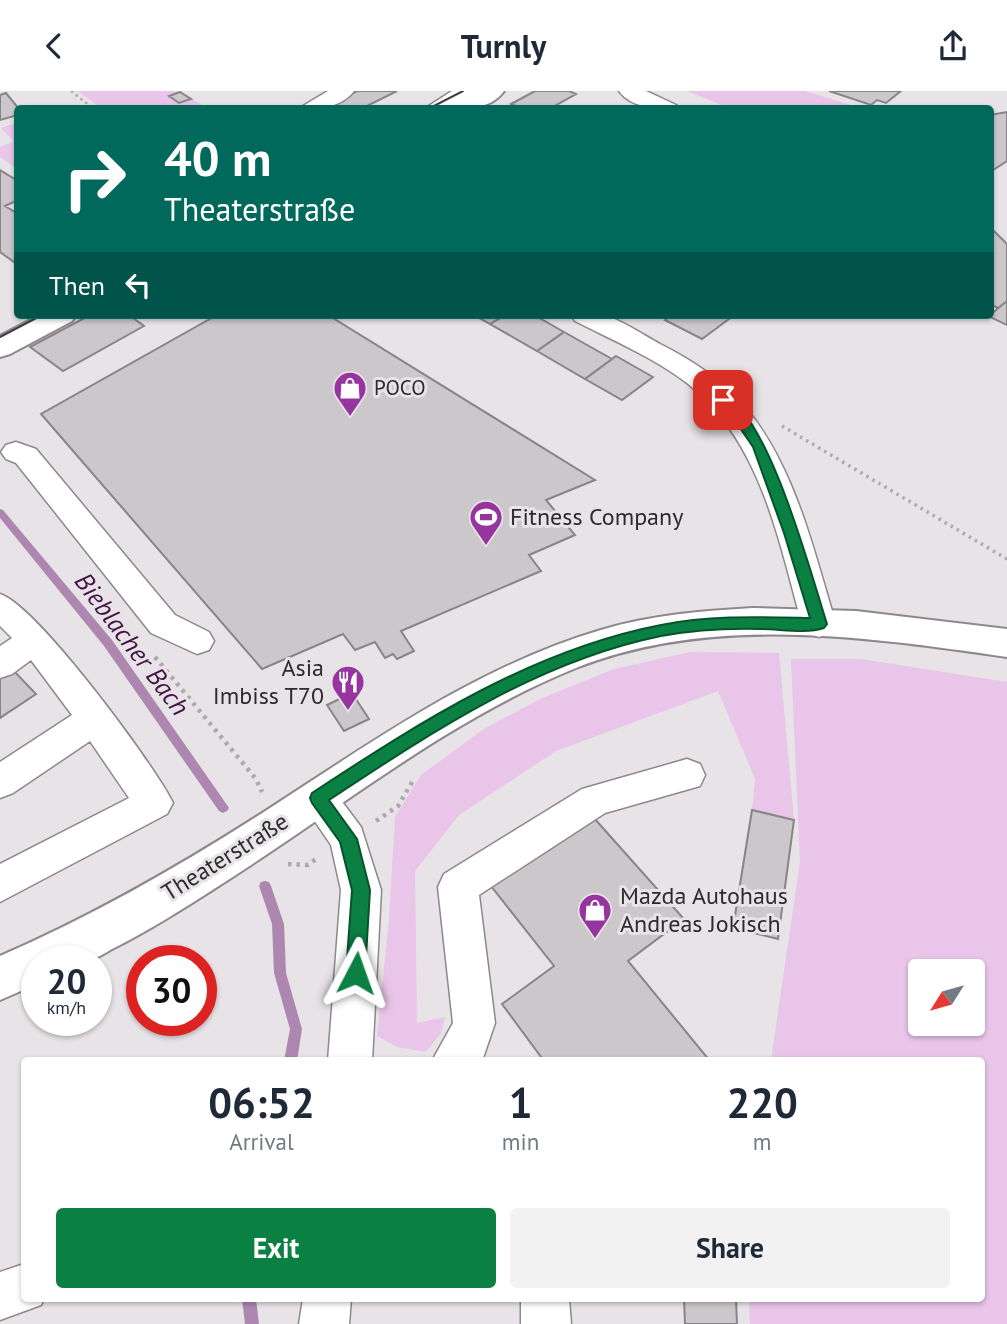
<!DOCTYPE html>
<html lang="en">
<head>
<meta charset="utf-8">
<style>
	:root { --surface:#fff; --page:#f2f2f3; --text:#1f2937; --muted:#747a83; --accent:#0b8043 }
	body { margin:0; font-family:"PT Sans",sans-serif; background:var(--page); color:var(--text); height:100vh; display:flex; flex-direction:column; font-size:26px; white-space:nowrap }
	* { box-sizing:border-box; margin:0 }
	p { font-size:23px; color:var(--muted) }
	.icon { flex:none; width:38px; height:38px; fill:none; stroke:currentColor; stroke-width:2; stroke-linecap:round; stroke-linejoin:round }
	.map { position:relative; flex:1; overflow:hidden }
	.sheet { position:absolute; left:21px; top:966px; width:964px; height:245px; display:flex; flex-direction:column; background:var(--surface); border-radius:7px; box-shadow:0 2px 5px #0004 }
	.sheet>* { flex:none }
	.top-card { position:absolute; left:14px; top:14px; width:980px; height:214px; border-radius:7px; box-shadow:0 2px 5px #0004; background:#00695c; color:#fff; overflow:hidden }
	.needle { width:46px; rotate:233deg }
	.buttons { position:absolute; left:908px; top:868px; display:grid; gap:14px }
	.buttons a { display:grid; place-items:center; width:77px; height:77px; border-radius:7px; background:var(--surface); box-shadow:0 2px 5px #0004; font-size:35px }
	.speed { position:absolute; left:21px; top:854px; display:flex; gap:14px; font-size:35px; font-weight:700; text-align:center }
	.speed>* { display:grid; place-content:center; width:91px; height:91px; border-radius:50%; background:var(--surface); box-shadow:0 2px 5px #0004; line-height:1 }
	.speed small { font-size:18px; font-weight:400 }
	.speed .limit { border:10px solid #d22; background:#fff; color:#111 }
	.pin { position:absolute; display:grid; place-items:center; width:60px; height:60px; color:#fff; margin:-30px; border-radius:14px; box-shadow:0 4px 10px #0006 }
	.me { position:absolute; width:77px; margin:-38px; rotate:4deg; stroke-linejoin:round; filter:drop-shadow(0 0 5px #0008) }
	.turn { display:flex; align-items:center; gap:24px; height:147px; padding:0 35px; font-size:32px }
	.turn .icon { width:91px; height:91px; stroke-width:2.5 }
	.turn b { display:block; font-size:49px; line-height:60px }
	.then { display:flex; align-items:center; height:66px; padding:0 35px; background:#0003; gap:14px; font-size:26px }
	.eta { display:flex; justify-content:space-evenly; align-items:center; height:119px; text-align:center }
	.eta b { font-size:42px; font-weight:800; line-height:49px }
	.primary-button { display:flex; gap:14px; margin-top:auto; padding:14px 35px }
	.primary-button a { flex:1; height:80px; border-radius:7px; background:var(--accent); color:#fff; font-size:28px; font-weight:800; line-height:80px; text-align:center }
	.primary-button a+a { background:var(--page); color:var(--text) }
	header { display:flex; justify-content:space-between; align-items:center; height:91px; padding:0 35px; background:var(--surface); font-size:32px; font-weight:800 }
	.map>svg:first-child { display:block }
	.green { fill:#e8c5e9; fill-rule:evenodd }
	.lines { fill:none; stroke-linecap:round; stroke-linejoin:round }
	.stream { fill:#ad87af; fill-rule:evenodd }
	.building { fill:#cbc7cb; stroke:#888488; stroke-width:2 }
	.minor-casing { stroke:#8c888c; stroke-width:3 }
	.major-casing { stroke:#8c888c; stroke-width:4 }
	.path-far2 { stroke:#adaaad; stroke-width:2.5; stroke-dasharray:2.5 3.5; stroke-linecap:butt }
	.path-far1 { stroke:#adaaad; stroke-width:3.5; stroke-dasharray:2.5 4.5; stroke-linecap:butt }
	.path { stroke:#adaaad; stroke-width:4.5; stroke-dasharray:3.5 5; stroke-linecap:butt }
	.minor { fill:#fff; fill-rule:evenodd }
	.major { fill:#fff; fill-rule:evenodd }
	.tram { stroke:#403f40; stroke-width:2 }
	.route { fill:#0b8043; stroke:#07532c; stroke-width:2 }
	.labels { text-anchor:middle; stroke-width:6; stroke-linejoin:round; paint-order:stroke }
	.far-poi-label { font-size:21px; fill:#2c2b2c; stroke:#e7e3e7; text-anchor:start }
	.poi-label { font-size:24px; fill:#2c2b2c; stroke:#e7e3e7; text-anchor:start }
	.street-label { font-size:24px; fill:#2c2b2c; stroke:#e7e3e7 }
	.water-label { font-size:26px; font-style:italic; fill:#431346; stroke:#e7e3e7 }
</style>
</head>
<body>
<header><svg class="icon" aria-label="back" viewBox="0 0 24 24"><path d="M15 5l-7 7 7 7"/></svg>Turnly<svg class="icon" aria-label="share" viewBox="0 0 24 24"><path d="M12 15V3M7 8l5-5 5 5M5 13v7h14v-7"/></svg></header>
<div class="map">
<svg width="1007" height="1233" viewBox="0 0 1007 1233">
	<rect width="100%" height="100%" fill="#e7e3e7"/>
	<path class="green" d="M78 0H181L206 17H101Z
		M687 0H805L861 17H729Z
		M17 32H18L17 78 0 66V56L14 50 1 37Z
		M690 561 779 562 794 729 752 719 755 688 718 600 556 660 459 724 415 780 417 932 445 926 441 942 426 961 397 956 377 945 389 829 395 726 421 684 484 638 540 608 614 578Z
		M791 568H861L1007 591V1233H750L749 1208H982V970L771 969 800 771ZM973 880V933H920V880Z"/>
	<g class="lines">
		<path class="stream" d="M0 418 3 419 112 549 227 714 229 717 227 720 223 722 219 720 104 555 0 427Z
			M265 790 269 791 271 795 284 833 286 882 302 938 297 970H284L290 938 274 882 272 833 259 795 261 791Z
			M242 1208H256L259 1233H245Z"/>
	</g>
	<path class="building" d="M357 0H397L361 18H321Z
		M535 0H569L576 3 549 18H522L511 13Z
		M829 0H901L886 12 877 9 871 14Z
		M180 1 191 8 179 12 169 5Z
		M6 2 19 18 18 24 0 29V4Z
		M1007 21V70L990 81V24Z
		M0 79 18 90V109L5 115 18 123V174L0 161Z
		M990 136 1007 153V210L998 217 990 213Z
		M1007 210V234L988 225 990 224Z
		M90 224H129L144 235 63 280 30 256Z
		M217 224H328L595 389 546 409 575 444 529 464 541 480 401 540 414 560 397 568 393 563 385 567 375 551 355 559 343 543 262 578 41 323Z
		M474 224H505L490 233Z
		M505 224H534L564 241 537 260 490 233Z
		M672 224H721L729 228 702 248 665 229Z
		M564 241 612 268 585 288 537 260Z
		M616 265 653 286 622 309 585 288Z
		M11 577 36 603 0 627V584Z
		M352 602 369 628 344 640 327 614Z
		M752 719 794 729 778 848 733 837Z
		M594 727 684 828 628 870 710 970H544L502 913 554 875 491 795Z
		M684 1208H736L737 1233H685Z"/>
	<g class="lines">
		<defs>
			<path id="minor" d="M328 0H354C341 17 318 18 298 18Z
				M452 0H478L451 18H424Z
				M619 0H646L676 14 679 18C659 18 632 18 619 0Z
				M571 224C581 224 593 222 603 224 620 228 645 245 660 253 686 266 710 281 731 301 792 360 812 455 836 533L831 542 819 546 807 542 802 533C778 448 761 350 687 292 653 266 612 249 575 230Z
				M16 351 36 358 175 524 209 541 214 550 209 559 197 563 151 542 16 372 6 368 1 361 6 354Z
				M0 503C36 514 154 673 173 712L167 723 0 811V773L129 707 90 650 13 702 0 707V671L72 624 31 569 12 583 0 587V555L12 547 0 535Z
				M687 668 700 673 705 684 700 695 605 722 479 804 495 932 482 970H432L453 932 438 796 444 783 582 698Z
				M318 691 331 696 361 736 381 799 372 970H328L341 799 331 754 299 707 305 696Z
				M24 1173V1208H44L41 1214 0 1229V1181Z
				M303 1208H351L349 1233H299Z
				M521 1208H569L571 1233H521Z"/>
			<path id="major" d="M476 0H504C491 18 468 18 448 18L451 13Z
				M40 224H76L72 230 10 263 0 266V245Z
				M753 517 856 520 1007 538V566C867 546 712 523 576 577 445 630 333 723 214 798 183 818 151 838 118 855 109 859 99 867 90 869 75 874 53 870 37 870V893L0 909V865C95 824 183 773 270 717 375 649 479 575 601 539 650 524 701 520 753 517Z"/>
		</defs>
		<use href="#minor" class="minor-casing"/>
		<use href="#major" class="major-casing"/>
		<path class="path-far2" d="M71 0 94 18"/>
		<path class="path-far1" d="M782 335 1007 468"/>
		<path class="path" d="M155 566 256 688 262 701
			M376 730 398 715 414 688
			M288 773 308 774 316 768"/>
		<use href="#minor" class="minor"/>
		<use href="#major" class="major"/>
		<path class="tram" d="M428 18 463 0
			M0 246 42 224"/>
	</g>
	<path class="route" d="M723 305C768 320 812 487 827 533L824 537C806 543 780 538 761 538 727 537 694 539 661 545 538 570 432 641 329 709L357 748 370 799 365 882 362 889 356 891 349 889 346 882 352 799 340 751 312 712 310 707 312 702C420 631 532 559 661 534 710 524 760 526 810 527L784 442 753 356 730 322 717 309Z"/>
	<defs>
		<symbol id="shop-pin" viewBox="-11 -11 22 30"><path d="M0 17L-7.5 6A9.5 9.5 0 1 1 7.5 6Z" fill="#96359d" stroke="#e7e3e7"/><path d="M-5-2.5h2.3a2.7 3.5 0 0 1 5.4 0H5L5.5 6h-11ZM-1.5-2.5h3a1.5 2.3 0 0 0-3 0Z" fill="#fff"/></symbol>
		<symbol id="stadium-pin" viewBox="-11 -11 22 30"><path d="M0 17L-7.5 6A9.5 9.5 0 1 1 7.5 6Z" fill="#96359d" stroke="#e7e3e7"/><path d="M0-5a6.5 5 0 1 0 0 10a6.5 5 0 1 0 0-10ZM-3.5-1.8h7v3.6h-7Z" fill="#fff"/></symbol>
		<symbol id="restaurant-pin" viewBox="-11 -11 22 30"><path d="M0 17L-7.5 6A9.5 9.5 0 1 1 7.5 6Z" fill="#96359d" stroke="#e7e3e7"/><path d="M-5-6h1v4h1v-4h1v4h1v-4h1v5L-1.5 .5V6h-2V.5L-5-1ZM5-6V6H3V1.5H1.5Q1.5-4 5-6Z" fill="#fff"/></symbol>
	</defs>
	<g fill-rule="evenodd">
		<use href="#shop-pin" x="331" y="278" width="38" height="52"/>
		<use href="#stadium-pin" x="467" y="407" width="38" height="52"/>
		<use href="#restaurant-pin" x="329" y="572" width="38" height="52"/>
		<use href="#shop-pin" x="576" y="800" width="38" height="52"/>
	</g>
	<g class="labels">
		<g class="far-poi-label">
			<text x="374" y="304">POCO</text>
		</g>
		<g class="poi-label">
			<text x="510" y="434">Fitness Company</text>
			<text x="324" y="585" text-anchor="end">Asia<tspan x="324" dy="28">Imbiss T70</tspan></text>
			<text x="620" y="813">Mazda Autohaus<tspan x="620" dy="28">Andreas Jokisch</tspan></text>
		</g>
		<g class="street-label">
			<text transform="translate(225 766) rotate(-32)" y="8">Theaterstraße</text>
		</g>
		<g class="water-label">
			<text transform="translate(132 553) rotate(53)" y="9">Bieblacher Bach</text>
		</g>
	</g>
</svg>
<div class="buttons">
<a><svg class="needle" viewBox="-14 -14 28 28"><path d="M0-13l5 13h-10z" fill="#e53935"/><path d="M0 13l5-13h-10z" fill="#747a83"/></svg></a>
</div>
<div class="speed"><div>20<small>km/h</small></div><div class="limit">30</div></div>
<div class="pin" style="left:723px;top:309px;background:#d93025"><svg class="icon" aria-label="arrive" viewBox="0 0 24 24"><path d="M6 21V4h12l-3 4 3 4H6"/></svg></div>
<svg class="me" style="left:356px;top:882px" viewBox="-20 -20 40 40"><path d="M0-17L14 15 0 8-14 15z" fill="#0b8043" stroke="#fff" stroke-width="4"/></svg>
<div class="top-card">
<div class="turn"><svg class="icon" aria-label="right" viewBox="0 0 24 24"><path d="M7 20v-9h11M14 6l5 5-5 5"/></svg><div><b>40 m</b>Theaterstraße</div></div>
<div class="then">Then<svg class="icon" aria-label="left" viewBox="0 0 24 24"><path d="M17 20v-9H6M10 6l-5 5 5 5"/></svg></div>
</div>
<section class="sheet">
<div class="eta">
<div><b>06:52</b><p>Arrival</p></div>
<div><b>1</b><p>min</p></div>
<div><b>220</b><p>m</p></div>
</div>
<div class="primary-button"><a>Exit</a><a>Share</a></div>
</section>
</div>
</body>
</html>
